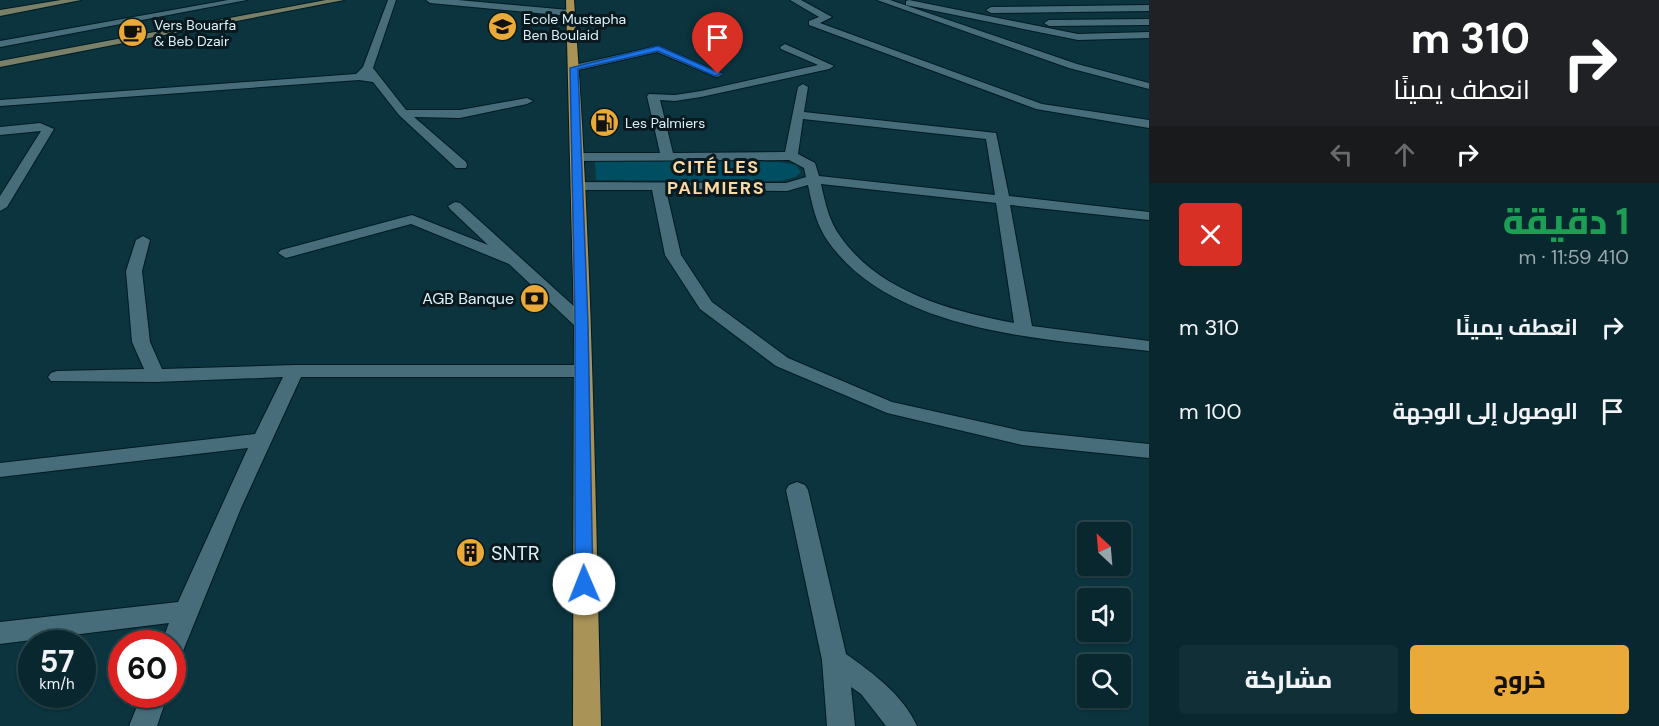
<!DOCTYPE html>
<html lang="ar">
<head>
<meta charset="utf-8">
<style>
	:root { --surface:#08272f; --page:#112f37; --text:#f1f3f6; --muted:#98a5aa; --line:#29444b; --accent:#eaaa39 }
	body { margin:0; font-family:"DM Sans",Cairo,sans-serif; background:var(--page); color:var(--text); direction:rtl; height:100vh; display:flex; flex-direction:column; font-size:22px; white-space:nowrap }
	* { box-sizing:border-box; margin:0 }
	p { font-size:20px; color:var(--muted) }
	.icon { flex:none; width:33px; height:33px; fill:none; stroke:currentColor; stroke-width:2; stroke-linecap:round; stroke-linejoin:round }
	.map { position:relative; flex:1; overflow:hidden; direction:ltr }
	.side { display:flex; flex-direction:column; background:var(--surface); width:510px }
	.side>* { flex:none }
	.top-card { background:#202124; color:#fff; overflow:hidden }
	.needle { width:39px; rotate:334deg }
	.fabs { position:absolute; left:1077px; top:522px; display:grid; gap:12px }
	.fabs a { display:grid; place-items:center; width:54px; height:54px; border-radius:6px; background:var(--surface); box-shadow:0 2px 4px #0004,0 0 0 2px var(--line); font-size:30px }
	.speed { position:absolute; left:18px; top:630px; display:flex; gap:12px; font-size:30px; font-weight:700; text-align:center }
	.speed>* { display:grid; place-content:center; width:78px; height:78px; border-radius:50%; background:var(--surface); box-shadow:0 2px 4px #0004,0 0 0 2px var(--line); line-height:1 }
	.speed small { font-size:15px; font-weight:400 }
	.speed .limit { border:9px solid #d22; background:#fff; color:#111 }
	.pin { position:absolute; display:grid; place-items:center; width:51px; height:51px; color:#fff; margin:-62px -26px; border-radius:50% 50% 50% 0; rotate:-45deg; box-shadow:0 0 6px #0007 }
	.pin .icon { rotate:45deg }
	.me { position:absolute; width:66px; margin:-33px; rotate:359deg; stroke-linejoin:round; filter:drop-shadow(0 0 4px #0008) }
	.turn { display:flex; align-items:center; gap:21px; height:126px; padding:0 30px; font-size:27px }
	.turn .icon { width:78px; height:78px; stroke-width:2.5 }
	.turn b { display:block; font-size:42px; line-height:51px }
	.lanes { display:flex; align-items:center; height:57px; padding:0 30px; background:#0003; justify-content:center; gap:30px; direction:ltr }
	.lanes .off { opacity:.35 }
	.round { display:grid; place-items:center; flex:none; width:63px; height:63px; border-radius:6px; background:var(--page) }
	.head { display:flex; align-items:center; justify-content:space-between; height:102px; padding:0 30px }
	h1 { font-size:36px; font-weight:800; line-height:45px; color:#1e9e55 }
	.primary-button { display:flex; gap:12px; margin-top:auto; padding:12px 30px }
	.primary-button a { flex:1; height:69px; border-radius:6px; background:var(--accent); color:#111; font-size:24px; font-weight:800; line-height:69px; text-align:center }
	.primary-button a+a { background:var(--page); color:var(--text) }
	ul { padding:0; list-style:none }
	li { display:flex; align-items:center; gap:18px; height:84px; padding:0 30px }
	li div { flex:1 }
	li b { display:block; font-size:22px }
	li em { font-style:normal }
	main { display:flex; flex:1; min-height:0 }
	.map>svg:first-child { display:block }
	.green { fill:#004e61 }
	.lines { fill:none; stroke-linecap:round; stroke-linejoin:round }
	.street-casing { stroke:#001a22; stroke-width:2 }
	.secondary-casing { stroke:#001a22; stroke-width:2 }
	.primary-casing { stroke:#001a22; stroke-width:2 }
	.street { fill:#466d79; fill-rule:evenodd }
	.secondary { fill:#788068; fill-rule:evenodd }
	.primary { fill:#a99357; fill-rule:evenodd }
	.route { fill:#1a73e8; stroke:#114b97; stroke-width:1.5 }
	.labels { text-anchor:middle; stroke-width:6; stroke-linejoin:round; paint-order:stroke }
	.far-poi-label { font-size:14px; fill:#dcf1f8; stroke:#09191e; text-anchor:start }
	.poi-label { font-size:16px; fill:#dcf1f8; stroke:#09191e; text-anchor:end }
	.far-district-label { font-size:18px; font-weight:bold; letter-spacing:1.5px; fill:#fcd8a2; stroke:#09191e }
	.near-poi-label { font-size:20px; fill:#dcf1f8; stroke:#09191e; text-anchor:start }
</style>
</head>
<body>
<main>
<section class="side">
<div class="top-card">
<div class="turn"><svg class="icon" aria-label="right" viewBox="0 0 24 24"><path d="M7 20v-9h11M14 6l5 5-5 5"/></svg><div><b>310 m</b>انعطف يمينًا</div></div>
<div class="lanes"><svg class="icon off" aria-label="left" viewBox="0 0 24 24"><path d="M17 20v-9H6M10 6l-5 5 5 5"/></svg><svg class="icon off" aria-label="ahead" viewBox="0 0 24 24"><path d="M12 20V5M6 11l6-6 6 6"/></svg><svg class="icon" aria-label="right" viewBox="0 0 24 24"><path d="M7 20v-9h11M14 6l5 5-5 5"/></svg></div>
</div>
<div class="head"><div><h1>1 دقيقة</h1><p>410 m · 11:59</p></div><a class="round" style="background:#d93025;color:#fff"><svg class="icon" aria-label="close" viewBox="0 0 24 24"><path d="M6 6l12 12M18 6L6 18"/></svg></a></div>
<ul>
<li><svg class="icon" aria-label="right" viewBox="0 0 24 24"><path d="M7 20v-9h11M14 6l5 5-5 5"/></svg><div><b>انعطف يمينًا</b></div><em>310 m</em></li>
<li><svg class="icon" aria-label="arrive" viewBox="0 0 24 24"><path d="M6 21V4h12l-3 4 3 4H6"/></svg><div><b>الوصول إلى الوجهة</b></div><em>100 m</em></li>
</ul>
<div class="primary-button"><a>خروج</a><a>مشاركة</a></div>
</section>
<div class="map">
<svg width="1149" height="726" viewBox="0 0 1149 726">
	<rect width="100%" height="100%" fill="#0b343f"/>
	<path class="green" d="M595 160 779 162 796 165 801 172 795 177 780 181 596 180Z"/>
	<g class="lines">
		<defs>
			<path id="street" d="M228 0H247L0 47V41Z
				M388 0H396L373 68 406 110H460L527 98 533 101 527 104 460 118 414 117 466 162 467 165 466 168H456L399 115 373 82 359 80 0 106V100L356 74 363 67Z
				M426 0H458L569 10 574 13 569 16 430 3Z
				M790 0H801L832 17 820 23 1042 104 1149 120V128L1036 109 809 25V21L819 17Z
				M877 0H890L1077 64 1149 83V89L1069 68Z
				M909 0 1078 34 1149 32V38L1078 40 906 5V1Z
				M1149 5V11L991 13 986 10 991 7Z
				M1149 19V25L1049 26 1044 23 1049 20Z
				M785 44 834 66 829 69 701 97 675 101 660 100 673 153 785 152 798 87 803 84 808 87 804 112 996 133 1009 196 1149 212V220L1010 205 1032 326 1149 341V351C1047 339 892 334 827 240 816 224 812 204 808 185L787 191 666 190 681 255 712 302 788 358 892 402 1022 431 1149 444V458L1022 445 887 413 776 366 700 309 665 255 652 190H577L570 186 577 182 786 183 806 177 804 168 789 160 576 161 570 157 576 153H660L647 96 649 94 675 95 701 91 818 65 781 49 780 47ZM803 119 986 139 995 195 819 176 815 163 798 154ZM821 184 996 203 1014 323C951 311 879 292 840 236 829 221 825 202 821 184Z
				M658 46 723 74 718 77 714 76 657 52 574 71 569 68 574 65Z
				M40 123 54 129 7 207 0 211V196L41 131 0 135V127Z
				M455 202 460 203 588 319 590 323 588 327H576L509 264 411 224 286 258 278 253 281 250 412 215 488 245 450 209 448 206Z
				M143 236 150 240 142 271 150 342 162 369 295 365H582L588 367 591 371 588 375 582 377H301L241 508 181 656 172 659V644H161L169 623 0 644V622L178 602 248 448 0 477V463L255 434 283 377 156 382 51 381 48 377 51 373 57 371 144 369 132 342 126 271 136 240Z
				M797 482 805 485 808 490 846 654C873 673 903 695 917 726H886L861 694 851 687 855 726H827L822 660 786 490 789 485Z
				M142 694H168L157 726H129Z"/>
			<path id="secondary" d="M61 0H81L0 16V10Z
				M326 0H344L0 67V61Z"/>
			<path id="primary" d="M566 0H574C592 242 595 484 601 726H573L574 323Z"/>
		</defs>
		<use href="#street" class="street-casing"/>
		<use href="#secondary" class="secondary-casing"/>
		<use href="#primary" class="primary-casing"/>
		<use href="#street" class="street"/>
		<use href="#secondary" class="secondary"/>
		<use href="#primary" class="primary"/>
	</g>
	<path class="route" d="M658 46 722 74 715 76 658 51 578 69 588 323 593 584 590 589 584 591 578 589 575 584V323L570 68Z"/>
	<defs>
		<symbol id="school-disc" viewBox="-11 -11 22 22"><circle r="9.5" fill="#eaaa39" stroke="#09191e"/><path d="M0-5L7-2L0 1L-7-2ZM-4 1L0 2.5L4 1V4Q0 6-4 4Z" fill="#111"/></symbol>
		<symbol id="cafe-disc" viewBox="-11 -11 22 22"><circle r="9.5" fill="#eaaa39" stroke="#09191e"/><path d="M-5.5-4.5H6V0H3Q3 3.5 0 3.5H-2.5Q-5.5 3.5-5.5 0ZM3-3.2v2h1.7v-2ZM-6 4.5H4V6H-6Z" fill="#111"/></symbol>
		<symbol id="fuel-disc" viewBox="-11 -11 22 22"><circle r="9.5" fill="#eaaa39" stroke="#09191e"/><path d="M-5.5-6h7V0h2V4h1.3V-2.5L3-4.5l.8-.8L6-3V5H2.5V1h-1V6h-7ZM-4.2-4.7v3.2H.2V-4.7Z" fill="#111"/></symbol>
		<symbol id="bank-disc" viewBox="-11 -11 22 22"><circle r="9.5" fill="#eaaa39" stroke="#09191e"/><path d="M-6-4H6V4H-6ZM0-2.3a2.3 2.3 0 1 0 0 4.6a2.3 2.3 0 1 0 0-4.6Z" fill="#111"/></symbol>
		<symbol id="building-disc" viewBox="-11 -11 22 22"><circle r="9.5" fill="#eaaa39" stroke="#09191e"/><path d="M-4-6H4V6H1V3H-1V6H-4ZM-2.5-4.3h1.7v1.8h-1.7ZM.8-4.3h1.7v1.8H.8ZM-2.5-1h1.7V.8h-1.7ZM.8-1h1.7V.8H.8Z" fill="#111"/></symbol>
	</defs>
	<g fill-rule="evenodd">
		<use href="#school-disc" x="486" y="10" width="33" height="33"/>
		<use href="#cafe-disc" x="116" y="16" width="33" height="33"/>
		<use href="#fuel-disc" x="588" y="106" width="33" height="33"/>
		<use href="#bank-disc" x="518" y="282" width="33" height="33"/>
		<use href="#building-disc" x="454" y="536" width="33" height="33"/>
	</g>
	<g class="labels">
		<g class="far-poi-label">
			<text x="523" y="24">Ecole Mustapha<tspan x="523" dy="16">Ben Boulaid</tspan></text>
			<text x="154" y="30">Vers Bouarfa<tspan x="154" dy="16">&amp; Beb Dzair</tspan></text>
			<text x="625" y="128">Les Palmiers</text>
		</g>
		<g class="poi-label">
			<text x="514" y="304">AGB Banque</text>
		</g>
		<g class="far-district-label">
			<text x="716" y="173">CITÉ LES<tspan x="716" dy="21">PALMIERS</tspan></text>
		</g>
		<g class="near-poi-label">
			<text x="491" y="560">SNTR</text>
		</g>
	</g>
</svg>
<div class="fabs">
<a><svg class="needle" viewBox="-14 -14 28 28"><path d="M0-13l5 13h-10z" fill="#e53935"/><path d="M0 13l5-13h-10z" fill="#98a5aa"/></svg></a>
<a><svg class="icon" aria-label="sound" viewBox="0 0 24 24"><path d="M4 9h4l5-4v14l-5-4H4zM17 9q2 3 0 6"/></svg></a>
<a><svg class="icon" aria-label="search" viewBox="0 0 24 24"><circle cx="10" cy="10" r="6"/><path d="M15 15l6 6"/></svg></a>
</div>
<div class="speed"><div>57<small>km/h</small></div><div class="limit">60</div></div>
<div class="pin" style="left:718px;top:74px;background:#d93025"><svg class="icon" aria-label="arrive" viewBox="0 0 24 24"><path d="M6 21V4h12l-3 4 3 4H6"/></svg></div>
<svg class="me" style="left:584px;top:584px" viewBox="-20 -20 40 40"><circle r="19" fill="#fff"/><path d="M0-13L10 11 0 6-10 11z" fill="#1a73e8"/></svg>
</div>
</main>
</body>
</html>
